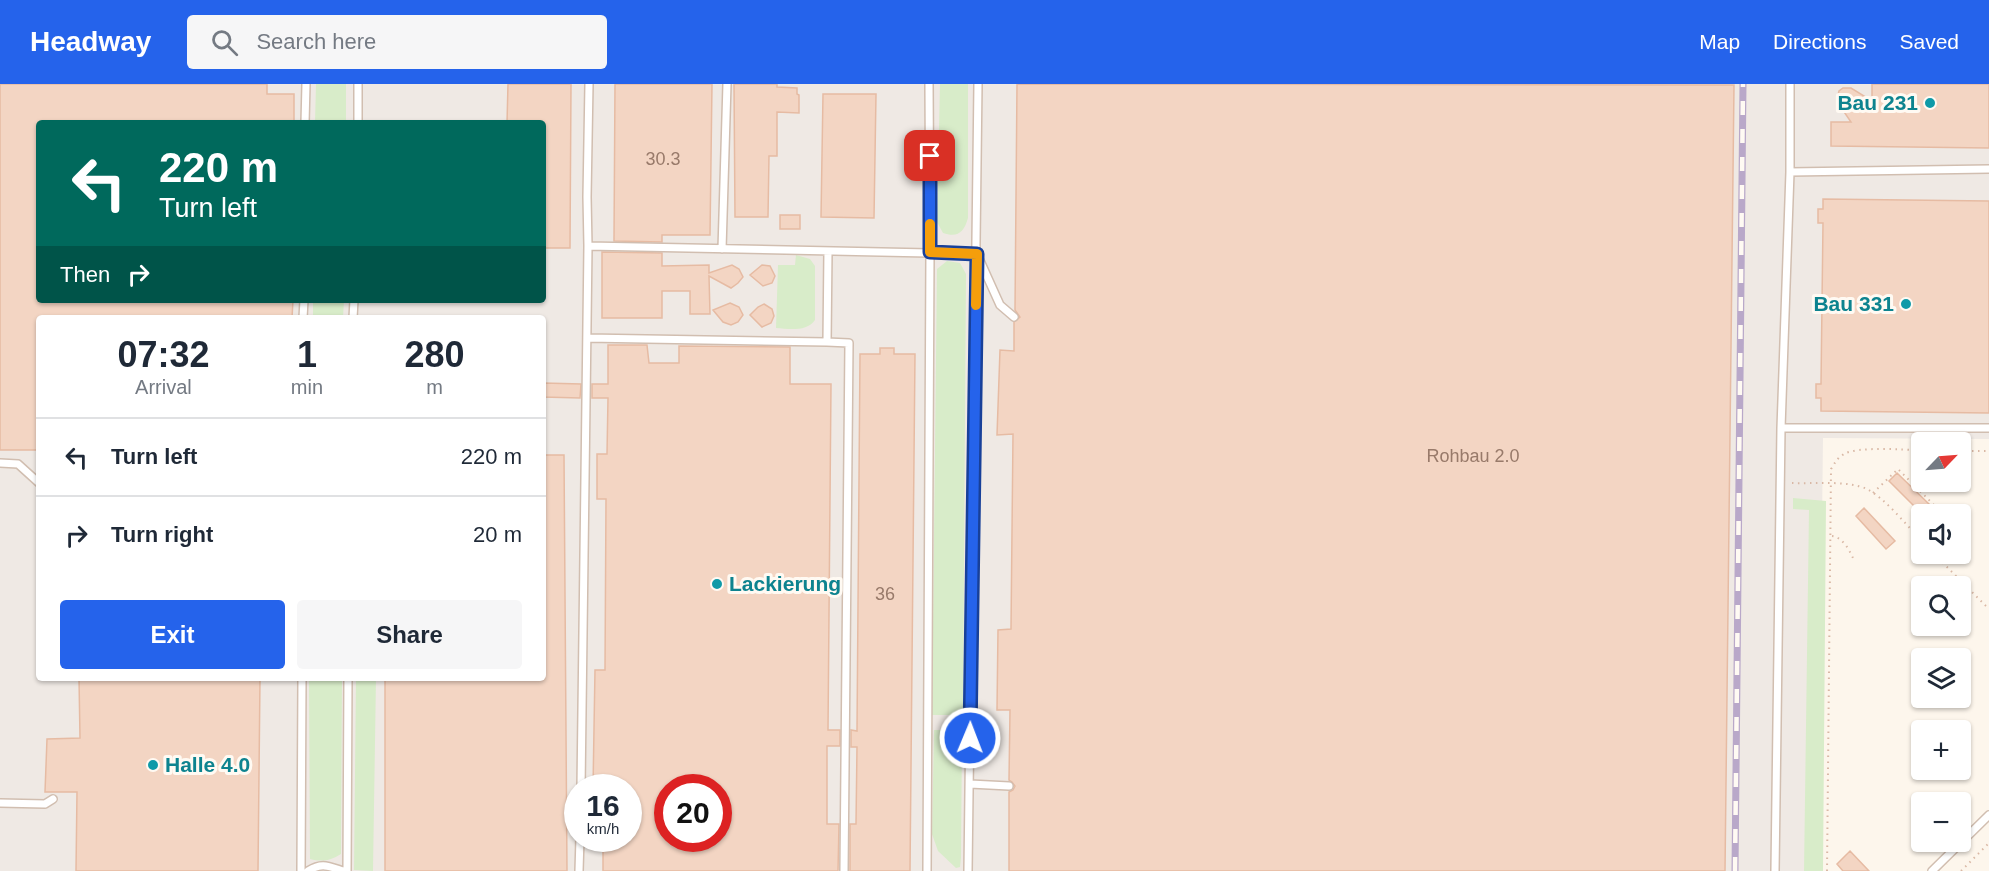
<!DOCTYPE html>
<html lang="en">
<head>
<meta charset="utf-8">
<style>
	:root { --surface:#fff; --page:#f6f6f7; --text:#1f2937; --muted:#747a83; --line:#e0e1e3; --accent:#2563eb }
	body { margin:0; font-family:Helvetica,sans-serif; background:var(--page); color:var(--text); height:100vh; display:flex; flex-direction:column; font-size:22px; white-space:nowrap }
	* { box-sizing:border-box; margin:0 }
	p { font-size:20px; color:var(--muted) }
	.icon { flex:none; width:33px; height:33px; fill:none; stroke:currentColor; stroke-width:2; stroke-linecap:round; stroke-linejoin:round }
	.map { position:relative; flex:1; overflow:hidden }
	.sheet { position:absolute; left:36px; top:231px; width:510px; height:366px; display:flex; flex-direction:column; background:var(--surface); border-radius:6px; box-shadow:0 2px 4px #0004 }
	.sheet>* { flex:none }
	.hud { position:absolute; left:36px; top:36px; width:510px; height:183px; border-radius:6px; box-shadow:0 2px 4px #0004; background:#00695c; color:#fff; overflow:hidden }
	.needle { width:39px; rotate:65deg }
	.controls { position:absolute; left:1911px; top:348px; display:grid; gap:12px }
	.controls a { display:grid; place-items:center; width:60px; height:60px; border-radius:6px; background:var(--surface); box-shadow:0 2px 4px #0004; font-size:30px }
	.speed { position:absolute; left:564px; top:690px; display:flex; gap:12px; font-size:30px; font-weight:700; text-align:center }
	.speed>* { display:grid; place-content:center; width:78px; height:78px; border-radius:50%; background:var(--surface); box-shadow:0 2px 4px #0004; line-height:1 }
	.speed small { font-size:15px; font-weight:400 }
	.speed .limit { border:9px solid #d22; background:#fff; color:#111 }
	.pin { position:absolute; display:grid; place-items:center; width:51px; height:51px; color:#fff; margin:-26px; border-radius:12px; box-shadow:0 3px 9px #0006 }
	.me { position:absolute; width:66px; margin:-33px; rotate:1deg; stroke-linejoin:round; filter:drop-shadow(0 0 4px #0008) }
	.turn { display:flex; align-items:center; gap:21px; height:126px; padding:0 24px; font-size:27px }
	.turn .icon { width:78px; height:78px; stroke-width:2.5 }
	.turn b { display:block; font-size:42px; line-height:51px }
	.then { display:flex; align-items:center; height:57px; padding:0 24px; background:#0003; gap:12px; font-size:22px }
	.eta { display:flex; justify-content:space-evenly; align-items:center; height:102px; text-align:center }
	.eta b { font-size:36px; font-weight:700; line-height:42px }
	.action { display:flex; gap:12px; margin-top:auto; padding:12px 24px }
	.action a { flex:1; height:69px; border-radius:6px; background:var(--accent); color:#fff; font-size:24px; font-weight:700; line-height:69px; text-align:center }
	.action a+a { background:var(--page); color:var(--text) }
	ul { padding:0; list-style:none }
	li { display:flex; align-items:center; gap:18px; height:78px; padding:0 24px; border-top:2px solid var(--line) }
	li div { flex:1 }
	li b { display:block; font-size:22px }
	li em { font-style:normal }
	header { display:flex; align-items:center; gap:36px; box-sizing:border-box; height:84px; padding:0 30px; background:var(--accent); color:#fff }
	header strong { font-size:28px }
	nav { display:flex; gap:33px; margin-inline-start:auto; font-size:21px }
	.search { width:420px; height:54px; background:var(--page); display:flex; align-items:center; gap:15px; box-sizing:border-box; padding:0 21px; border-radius:6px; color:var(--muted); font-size:22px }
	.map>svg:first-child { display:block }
	.industrial { fill:#efe9e4; fill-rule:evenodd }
	.green { fill:#d8ecc9 }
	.building { fill:#f3d5c3; stroke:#e6bba3; stroke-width:1.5; fill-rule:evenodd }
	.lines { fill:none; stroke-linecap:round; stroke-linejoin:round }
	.service-casing { stroke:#d1beb0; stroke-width:10 }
	.path { stroke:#d9b8a5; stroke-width:2; stroke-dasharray:1.5 4.5; stroke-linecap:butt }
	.service { stroke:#fff; stroke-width:7 }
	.rail-casing { stroke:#b9a8c9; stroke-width:7 }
	.rail { stroke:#fffaf3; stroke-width:4.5; stroke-dasharray:14; stroke-linecap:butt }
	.route-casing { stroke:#184099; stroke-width:15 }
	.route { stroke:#2563eb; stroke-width:10 }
	.slow { stroke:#f59e0b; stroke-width:10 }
	.culture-dot { fill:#0f9aa8; stroke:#fffaf3; stroke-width:2 }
	.labels { text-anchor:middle; stroke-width:6; stroke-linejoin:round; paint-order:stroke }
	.number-label { font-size:18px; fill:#987a6a }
	.culture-label { font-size:21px; font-weight:bold; fill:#0d838f; stroke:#fffaf3; text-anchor:end }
</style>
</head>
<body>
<header>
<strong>Headway</strong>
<div class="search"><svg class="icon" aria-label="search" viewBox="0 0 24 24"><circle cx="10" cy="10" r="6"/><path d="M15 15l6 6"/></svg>Search here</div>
<nav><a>Map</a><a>Directions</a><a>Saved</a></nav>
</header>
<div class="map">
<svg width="1989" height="787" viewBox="0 0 1989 787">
	<rect width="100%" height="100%" fill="#fdf6ec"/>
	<path class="industrial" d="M0 0H1989V355L1823 354 1818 787H0ZM39 39H543V216H39ZM39 234H543V594H39ZM578 704H628V754H578ZM668 704H718V754H668Z"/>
	<path class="green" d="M316 0H346V39H315Z
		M940 0H968V134C964 148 958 154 943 149L937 138Z
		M796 171 810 175 815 182V236C807 248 789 245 776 244L778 181H795Z
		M947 177 960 179 966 190 963 631H932L937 185Z
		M313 216H344L343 234H313Z
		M1793 414 1826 417 1823 787H1804L1809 426 1793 425Z
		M309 594H342L341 770C330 777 322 778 310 775Z
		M356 594H376L373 787 354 786Z
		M934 646H962L961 774 960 783 956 784 938 767 932 750Z"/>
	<path class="building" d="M0 0H267V10H294V39H39V216H293L292 234H39V366H0Z
		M508 0H571L570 164H543V39H507Z
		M615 0H712L710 151H662V158L614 157Z
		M734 0H777V3L797 4V10L799 11V29L777 28V72H769L768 133H735Z
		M1017 0 1734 1 1725 787H1009V708L1013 706 1015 702 1012 698 1009 696 1010 626H997L998 546 1011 545 1013 350 997 351 1000 266 1014 267V238L1020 233 1015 226Z
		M1872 0H1989V64L1831 62V38H1851L1838 19 1837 15 1839 7 1843 4H1851L1872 17Z
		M823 10H876L874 134 821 133Z
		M1823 115 1989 117V329L1821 327V314H1816V300H1821L1823 139H1818V125H1823Z
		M780 131H800V145H780Z
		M602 168 662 169V182L709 181V189L732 181 739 185 743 193 738 199 731 204 709 192 710 230H690V207H662V234H602Z
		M762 181 770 182 775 192 772 199 763 202 750 191Z
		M730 219 739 223 743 231 738 238 731 241 723 238 713 226Z
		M764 220 772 225 774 232 771 239 762 243 750 231 758 223Z
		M608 261H647L649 279H679V262L790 263V300H831L828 646H840V662H827V740H839L838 787H603V754H628V704H593L595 586H605L606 415H597V370H607L608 314H592V300H608ZM668 704H718V754H668Z
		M880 264H894V270H915L910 787H850V740H856L857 663H851V646L857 647 860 270H880Z
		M543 299 581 300 580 314 543 313Z
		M543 371H564L567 787H385V594H543Z
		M1897 389 1931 422 1922 430 1889 397Z
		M1864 424 1895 457 1886 465 1856 432Z
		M79 594H260L258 787H76L77 708H45L47 655 80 654Z
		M1850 767 1869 787H1843L1837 780Z"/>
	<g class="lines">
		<defs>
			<path id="service" d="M589 0 587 113 588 162 977 170 1000 221 1014 233
				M305 39 306 0
				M358 39V0
				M1790 88 1989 85
				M722 165 727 0
				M828 167 827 258 849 259 844 787
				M303 234 304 216
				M353 234 354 216
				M587 254 827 258
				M1781 344H1989
				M0 379 18 380 39 399
				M970 700 1009 702
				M581 704 588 162
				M0 719 45 720 53 715
				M301 787 302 594
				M308 787C322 778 328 782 343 787
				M347 787 348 594
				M579 787 580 754
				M927 787 930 168 929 0
				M968 787 978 0
				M1775 787 1781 344 1790 88V0
				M1932 787 1989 731"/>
		</defs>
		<use href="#service" class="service-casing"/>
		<path class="path" d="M1922 367V374
			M1960 367H1989
			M1792 399C1814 400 1847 396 1867 405 1886 415 1906 441 1922 457
			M1873 409 1898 385 1936 423 1929 429 1930 430
			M1832 452C1842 453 1849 465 1853 474
			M1934 470 1989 525
			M1827 787 1831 385C1835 379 1837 374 1844 370 1858 362 1903 366 1922 366
			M1961 787 1989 759"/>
		<use href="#service" class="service"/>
		<defs>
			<path id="rail" d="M1735 787 1743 0"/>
		</defs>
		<use href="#rail" class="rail-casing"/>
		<use href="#rail" class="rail"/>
	</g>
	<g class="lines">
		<defs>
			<path id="route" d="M930 72V168L977 170 970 654"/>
		</defs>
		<use href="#route" class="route-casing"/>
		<use href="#route" class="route"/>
		<path class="slow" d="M930 140V168L977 170 976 221"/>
	</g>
	<g class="culture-dot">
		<circle cx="1930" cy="19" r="6"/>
		<circle cx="1906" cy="220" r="6"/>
		<circle cx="717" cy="500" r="6"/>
		<circle cx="153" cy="681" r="6"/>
	</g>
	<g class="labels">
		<g class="number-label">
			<text x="663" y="81">30.3</text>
			<text x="1473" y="378">Rohbau 2.0</text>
			<text x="885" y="516">36</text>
		</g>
		<g class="culture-label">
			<text x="1918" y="26">Bau 231</text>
			<text x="1894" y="227">Bau 331</text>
			<text x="729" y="507" text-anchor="start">Lackierung</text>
			<text x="165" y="688" text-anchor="start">Halle 4.0</text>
		</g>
	</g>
</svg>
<div class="controls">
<a><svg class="needle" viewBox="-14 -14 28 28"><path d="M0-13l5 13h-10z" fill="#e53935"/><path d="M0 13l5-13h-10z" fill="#747a83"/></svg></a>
<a><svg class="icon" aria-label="sound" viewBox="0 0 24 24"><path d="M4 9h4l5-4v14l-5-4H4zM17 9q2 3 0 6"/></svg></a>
<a><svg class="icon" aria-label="search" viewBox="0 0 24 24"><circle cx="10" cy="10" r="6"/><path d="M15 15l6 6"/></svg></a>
<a><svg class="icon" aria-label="layers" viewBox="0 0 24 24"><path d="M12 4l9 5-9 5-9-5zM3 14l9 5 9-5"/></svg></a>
<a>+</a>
<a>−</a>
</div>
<div class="speed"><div>16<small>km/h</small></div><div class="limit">20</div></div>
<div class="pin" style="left:930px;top:72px;background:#d93025"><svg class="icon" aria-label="arrive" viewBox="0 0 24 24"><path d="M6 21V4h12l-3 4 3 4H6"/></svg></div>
<svg class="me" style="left:970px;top:654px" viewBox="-20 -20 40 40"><circle r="17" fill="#2563eb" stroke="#fff" stroke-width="3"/><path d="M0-11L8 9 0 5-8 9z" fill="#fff"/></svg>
<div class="hud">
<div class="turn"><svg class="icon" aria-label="left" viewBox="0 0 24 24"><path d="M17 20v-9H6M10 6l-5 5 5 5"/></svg><div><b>220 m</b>Turn left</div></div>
<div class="then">Then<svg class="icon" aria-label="right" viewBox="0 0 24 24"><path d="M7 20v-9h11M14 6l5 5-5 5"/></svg></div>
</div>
<section class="sheet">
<div class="eta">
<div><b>07:32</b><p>Arrival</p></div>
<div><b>1</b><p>min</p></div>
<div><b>280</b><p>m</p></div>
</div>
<ul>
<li><svg class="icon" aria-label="left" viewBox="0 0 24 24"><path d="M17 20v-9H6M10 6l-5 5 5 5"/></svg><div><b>Turn left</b></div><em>220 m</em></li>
<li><svg class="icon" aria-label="right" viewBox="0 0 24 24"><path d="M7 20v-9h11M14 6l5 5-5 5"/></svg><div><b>Turn right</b></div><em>20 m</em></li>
</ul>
<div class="action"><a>Exit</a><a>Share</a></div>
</section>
</div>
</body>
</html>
